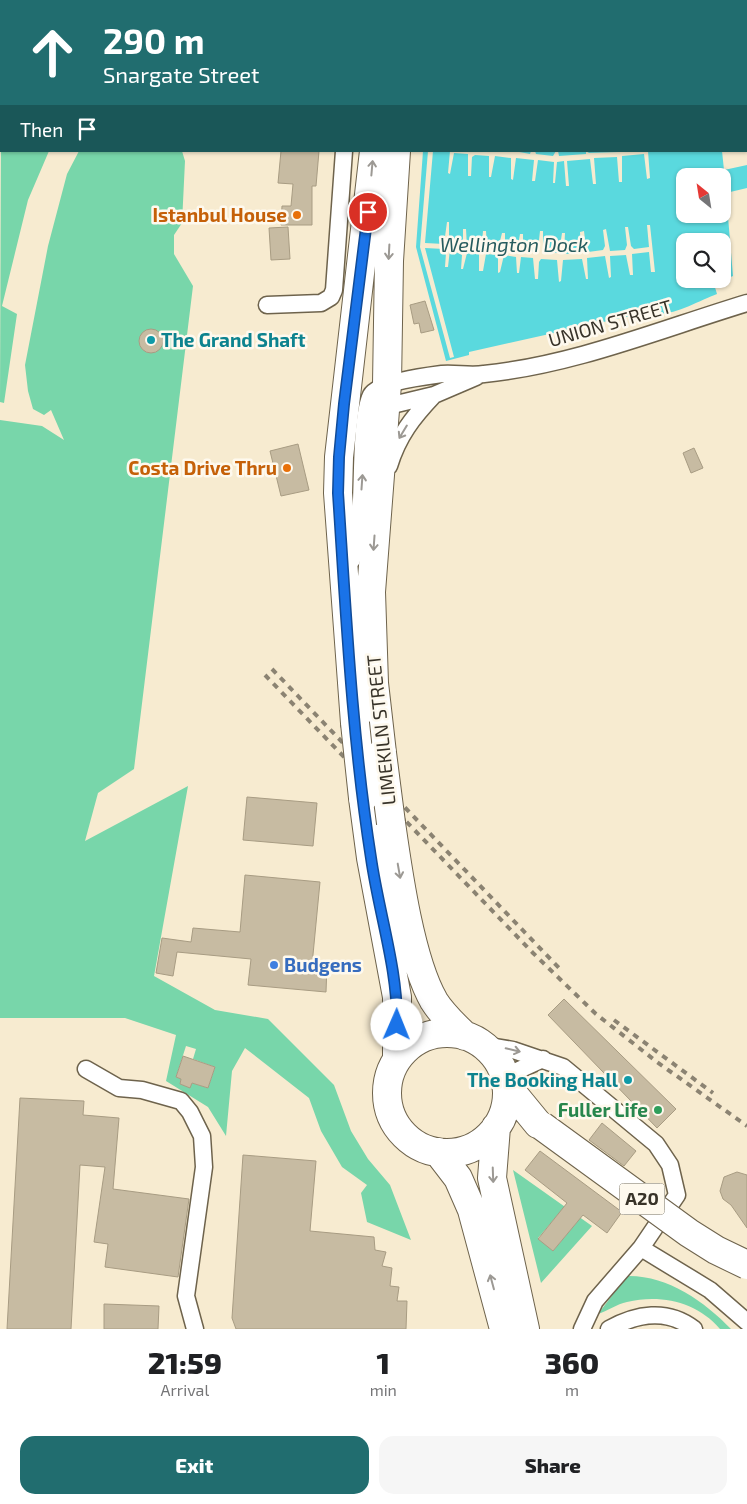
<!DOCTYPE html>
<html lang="en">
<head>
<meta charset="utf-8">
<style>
	:root { --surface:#fff; --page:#f6f6f6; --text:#202124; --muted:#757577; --accent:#216d6f }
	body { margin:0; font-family:"Exo 2",sans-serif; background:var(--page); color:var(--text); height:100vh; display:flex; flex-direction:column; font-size:19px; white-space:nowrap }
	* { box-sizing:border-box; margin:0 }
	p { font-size:16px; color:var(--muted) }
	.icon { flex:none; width:28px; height:28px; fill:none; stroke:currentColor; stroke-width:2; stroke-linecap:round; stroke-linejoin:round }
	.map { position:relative; height:1329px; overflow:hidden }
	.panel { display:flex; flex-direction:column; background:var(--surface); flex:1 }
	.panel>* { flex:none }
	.top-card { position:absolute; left:0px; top:0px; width:748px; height:152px; box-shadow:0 1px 4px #0004; background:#216d6f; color:#fff; overflow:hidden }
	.needle { width:32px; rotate:330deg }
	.buttons { position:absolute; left:676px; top:168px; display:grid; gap:10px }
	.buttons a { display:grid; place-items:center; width:55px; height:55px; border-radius:10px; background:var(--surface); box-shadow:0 1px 4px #0004; font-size:25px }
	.pin { position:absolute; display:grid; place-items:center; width:42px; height:42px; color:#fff; margin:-21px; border:2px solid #fff; border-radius:50%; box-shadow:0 1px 5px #0007 }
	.me { position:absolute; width:55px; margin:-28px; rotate:1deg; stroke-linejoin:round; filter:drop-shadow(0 0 4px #0008) }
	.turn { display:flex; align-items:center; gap:18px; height:105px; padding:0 20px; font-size:22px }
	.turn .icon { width:65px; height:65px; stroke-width:2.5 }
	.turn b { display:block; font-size:35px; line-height:42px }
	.then { display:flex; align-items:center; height:48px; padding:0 20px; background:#0003; gap:10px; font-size:19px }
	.eta { display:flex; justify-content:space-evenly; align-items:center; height:85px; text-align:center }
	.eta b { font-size:30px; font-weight:800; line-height:35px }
	.primary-button { display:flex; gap:10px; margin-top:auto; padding:10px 20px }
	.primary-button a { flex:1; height:58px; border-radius:15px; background:var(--accent); color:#fff; font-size:20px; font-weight:800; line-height:58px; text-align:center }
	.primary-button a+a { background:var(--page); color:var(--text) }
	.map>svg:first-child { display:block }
	.green { fill:#78d6aa; fill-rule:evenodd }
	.water { fill:#5ad9de; fill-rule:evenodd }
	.pier { fill:#f7ebd0 }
	.building { fill:#c7bba2; stroke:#a89c83 }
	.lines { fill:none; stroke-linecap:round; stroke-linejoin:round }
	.street-casing { stroke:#6e634c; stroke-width:19 }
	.highway-casing { stroke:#6e634c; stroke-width:30 }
	.street { stroke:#fff; stroke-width:16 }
	.highway { stroke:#fff; stroke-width:28 }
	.rail { stroke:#8b8372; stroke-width:4; stroke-dasharray:6 6; stroke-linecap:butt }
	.highway-bridge-casing { stroke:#6e634c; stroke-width:30; stroke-linecap:butt }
	.highway-bridge { stroke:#fff; stroke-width:28 }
	.oneway { stroke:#9c9994 }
	.route-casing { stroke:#114b97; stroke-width:12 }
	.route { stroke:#1a73e8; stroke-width:9 }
	.food-dot { fill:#e8710a; stroke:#fef9ee; stroke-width:2 }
	.culture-dot { fill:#0f9aa8; stroke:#fef9ee; stroke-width:2 }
	.shop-dot { fill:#3f7fe0; stroke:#fef9ee; stroke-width:2 }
	.leisure-dot { fill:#2e9e5b; stroke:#fef9ee; stroke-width:2 }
	.labels { text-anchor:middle; stroke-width:5; stroke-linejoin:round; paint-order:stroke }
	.shield { fill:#fef9ee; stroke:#736e64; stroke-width:1 }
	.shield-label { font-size:18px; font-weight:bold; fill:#383329 }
	.food-label { font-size:19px; font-weight:bold; fill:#c56008; stroke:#fef9ee; text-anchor:end }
	.street-label { font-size:19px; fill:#383329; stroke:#fef9ee }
	.culture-label { font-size:19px; font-weight:bold; fill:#0d838f; stroke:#fef9ee; text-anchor:start }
	.shop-label { font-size:19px; font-weight:bold; fill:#366cbe; stroke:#fef9ee; text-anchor:start }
	.leisure-label { font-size:19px; font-weight:bold; fill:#27864d; stroke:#fef9ee; text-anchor:end }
	.water-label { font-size:20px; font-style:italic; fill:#265b5e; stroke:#fef9ee }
</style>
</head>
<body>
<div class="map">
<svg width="747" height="1329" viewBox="0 0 747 1329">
	<rect width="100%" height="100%" fill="#f7ebd0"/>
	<path class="green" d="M0 0H128L1 1 0 96Z
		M1 125V151H49L28 200 2 306 17 314 4 403 0 402Z
		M79 151H182L185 161 182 223 174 235V254L193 286 134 769 98 793 85 841 188 786 154 976 215 1010 268 1019 334 1085 351 1131 368 1159 390 1185 411 1240 367 1222 361 1193 367 1185 342 1167 321 1131 309 1098 245 1048 232 1071 226 1136 208 1107 166 1081 176 1035 125 1018H0V420L42 426 64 440 51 410 44 415 33 409 28 391 25 365 48 246 67 174ZM186 1046 196 1049 193 1059 215 1067 208 1088 192 1083 190 1087 180 1084 181 1079 176 1077Z
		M513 1170 592 1226 541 1283ZM562 1210 577 1222 553 1251 538 1238Z
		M627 1276C667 1275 704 1301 731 1329H720C697 1302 661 1294 627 1302 617 1304 607 1311 598 1314Z"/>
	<path class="water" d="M446 0H707V1H446Z
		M423 151H722L724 170 747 165V188L726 193 733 276 714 284 717 294C698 301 667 320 648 312L469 352V355L446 361 416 247ZM685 176H722V214H685ZM685 241H722V279H685Z"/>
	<path class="pier" d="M428 151H433L425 243 444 244 447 222H449V244L463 246V229H466L467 247 479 248 482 243 483 231H486L487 249H498L502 233H505V250L517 251 520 234H523V251L535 252 538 249 540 231H543V252L559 253 562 233H565L564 252 567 254 581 252 580 232 584 231 586 249 588 252 603 250 605 246 603 230 606 229 610 251 625 250 627 245 625 227H628L631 246 634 249 649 247 647 225H650L655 272H651L649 252 632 254 633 275H630L626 255 610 256 611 277 609 278 605 256 587 258 588 279H586L582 259 563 260 561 281 559 282 557 260 541 259 539 262 538 279H535L533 258 521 257 519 273H517L516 257 504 255 500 272 498 273V255L486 254 483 271H479V254L467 253 463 269H461L462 255 450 249 448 267H445L446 253 444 249 425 248 454 357 450 358 420 247Z
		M450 151H514L530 154 531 151H535L536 154 553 156 556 151H558L559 156 586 154V151L589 153 648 151 650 178 647 179 644 154 622 156V182H619L617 157 594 158 596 184H593L590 159 567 161 569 186H566L564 161 557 162 555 183H553L554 162 538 160 535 181H532L534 160 516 158 513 180 511 179V158L495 156 491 177H489V156L475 155 472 157 471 176H468V154L454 153 450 174 448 173Z"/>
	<path class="building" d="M281 151H319L316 186H312V225H281L282 206H291L293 184 278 183Z
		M288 227 290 259 271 260 269 228Z
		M425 301 434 330 421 333 419 323 414 324 410 305Z
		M139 341a12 12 0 1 1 24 0a12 12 0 1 1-24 0Z
		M298 444 309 490 281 496 270 451Z
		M694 448 703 468 691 473 683 453Z
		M247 797 317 803 313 846 243 840Z
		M245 875 320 882 312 965H327L326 992 248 985 251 959 177 952 173 976 156 973 162 938 191 942 193 928 240 932Z
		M564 999 676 1109 657 1128 548 1015Z
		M183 1056 215 1067 208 1088 192 1083 190 1088 180 1084 181 1079 176 1077Z
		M20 1098 84 1101 83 1115 119 1118 113 1189 189 1199 178 1277 105 1267 108 1244 94 1242 105 1167 80 1165 71 1329H7Z
		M602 1123 636 1151 624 1166 589 1140Z
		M540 1151 622 1212 607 1233 583 1215 553 1251 538 1239 567 1203 525 1170Z
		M243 1155 316 1161 310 1231 374 1237 375 1250 386 1252 382 1266 392 1268 390 1286 399 1287 397 1301H407L406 1329H236L232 1318Z
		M737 1172 747 1175V1228L731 1205 723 1199 720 1191 724 1177Z
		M104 1304 159 1306 158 1329H104Z"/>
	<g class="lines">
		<defs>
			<path id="street" d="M369 1V0
				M267 305 321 303 331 297 334 290 344 151
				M378 406 384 407 434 395 476 377
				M389 466C398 436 413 417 434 395
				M352 560C354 546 358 531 360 516 363 487 360 418 371 395 378 382 427 376 442 374 456 373 470 376 484 374 574 365 661 329 747 303
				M483 1045 513 1050 563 1067 656 1144 670 1165 677 1195 641 1248 595 1301 582 1329
				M86 1069 119 1088 142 1090 181 1101 190 1112 202 1136 204 1167 186 1296 195 1329
				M506 1080 519 1070 543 1059
				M641 1248 710 1290 747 1322
				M609 1329C636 1314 667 1308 694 1329"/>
			<path id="highway" d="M386 1V0
				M408 1V0
				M355 723 338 493 339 457 374 151
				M382 753 374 683 371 592 387 384 389 261 396 151
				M363 798 371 858 397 997V1059
				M391 823C398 872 410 959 434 1001 442 1014 454 1025 465 1036
				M387 1093a60 60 0 1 1 120 0a60 60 0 1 1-120 0Z
				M506 1085 538 1124
				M496 1127 492 1178 525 1329
				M438 1152 458 1178 472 1210 504 1329"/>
		</defs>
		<use href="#street" class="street-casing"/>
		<use href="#highway" class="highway-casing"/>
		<use href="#street" class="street"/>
		<use href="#highway" class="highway"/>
		<path class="rail" d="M272 669 560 969
			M265 675 533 953 596 1014 657 1062 747 1126
			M614 1020 713 1093"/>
		<defs>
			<path id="highway-bridge" d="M355 723 363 798
				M382 753 391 823
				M542 1126 689 1233 716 1250 747 1265"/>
		</defs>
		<use href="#highway-bridge" class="highway-bridge-casing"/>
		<use href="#highway-bridge" class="highway-bridge"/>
	</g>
	<defs><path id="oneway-shaft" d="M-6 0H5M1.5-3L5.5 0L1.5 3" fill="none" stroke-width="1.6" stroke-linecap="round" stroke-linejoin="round" transform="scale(1.25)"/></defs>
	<g class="oneway">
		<use href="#oneway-shaft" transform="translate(372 168) rotate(-85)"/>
		<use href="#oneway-shaft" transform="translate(389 252) rotate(93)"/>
		<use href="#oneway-shaft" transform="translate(403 432) rotate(121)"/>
		<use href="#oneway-shaft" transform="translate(362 482) rotate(-86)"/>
		<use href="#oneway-shaft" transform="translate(374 543) rotate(94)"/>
		<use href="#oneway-shaft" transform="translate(399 871) rotate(80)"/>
		<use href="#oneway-shaft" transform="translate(513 1050) rotate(13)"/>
		<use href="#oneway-shaft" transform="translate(493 1175) rotate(88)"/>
		<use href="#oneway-shaft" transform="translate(492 1282) rotate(-105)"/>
	</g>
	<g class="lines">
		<defs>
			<path id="route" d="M368 212 344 404 339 457 338 493C346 614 352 737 371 858 379 914 398 969 397 1025"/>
		</defs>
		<use href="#route" class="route-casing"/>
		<use href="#route" class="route"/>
	</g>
	<g class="food-dot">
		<circle cx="297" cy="215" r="5"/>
		<circle cx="287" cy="468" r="5"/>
	</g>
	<g class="culture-dot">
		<circle cx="151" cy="340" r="5"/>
		<circle cx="628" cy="1080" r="5"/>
	</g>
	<circle class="shop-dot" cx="274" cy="965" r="5"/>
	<circle class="leisure-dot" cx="658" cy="1110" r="5"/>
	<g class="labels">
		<rect class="shield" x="619.5" y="1183.5" width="45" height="31" rx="4"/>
		<g class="shield-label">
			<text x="642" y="1205">A20</text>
		</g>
		<g class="food-label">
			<text x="287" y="222">Istanbul House</text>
			<text x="277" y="475">Costa Drive Thru</text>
		</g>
		<g class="street-label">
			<text transform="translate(610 323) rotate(-16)" y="7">UNION STREET</text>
			<text transform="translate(381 730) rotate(-96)" y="7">LIMEKILN STREET</text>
		</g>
		<g class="culture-label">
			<text x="161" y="347">The Grand Shaft</text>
			<text x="618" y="1087" text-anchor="end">The Booking Hall</text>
		</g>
		<g class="shop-label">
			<text x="284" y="972">Budgens</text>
		</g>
		<g class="leisure-label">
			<text x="648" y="1117">Fuller Life</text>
		</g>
		<g class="water-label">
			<text x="514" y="252">Wellington Dock</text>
		</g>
	</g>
</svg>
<div class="buttons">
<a><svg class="needle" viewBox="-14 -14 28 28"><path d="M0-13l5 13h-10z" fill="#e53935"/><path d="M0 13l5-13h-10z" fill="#757577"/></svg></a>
<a><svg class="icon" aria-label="search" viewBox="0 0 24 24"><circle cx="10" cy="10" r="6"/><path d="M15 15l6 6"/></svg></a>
</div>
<div class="pin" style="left:368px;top:212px;background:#d93025"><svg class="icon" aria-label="arrive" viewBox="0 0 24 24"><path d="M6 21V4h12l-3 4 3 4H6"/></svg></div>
<svg class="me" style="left:397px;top:1025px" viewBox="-20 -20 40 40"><circle r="19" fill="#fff"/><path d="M0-13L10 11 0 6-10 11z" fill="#1a73e8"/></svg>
<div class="top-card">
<div class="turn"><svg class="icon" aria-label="ahead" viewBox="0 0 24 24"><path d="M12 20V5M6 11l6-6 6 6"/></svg><div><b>290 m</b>Snargate Street</div></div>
<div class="then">Then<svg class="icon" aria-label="arrive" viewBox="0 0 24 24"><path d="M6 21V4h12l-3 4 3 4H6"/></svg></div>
</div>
</div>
<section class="panel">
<div class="eta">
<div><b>21:59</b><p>Arrival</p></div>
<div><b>1</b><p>min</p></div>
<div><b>360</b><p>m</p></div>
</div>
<div class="primary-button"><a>Exit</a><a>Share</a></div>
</section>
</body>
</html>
